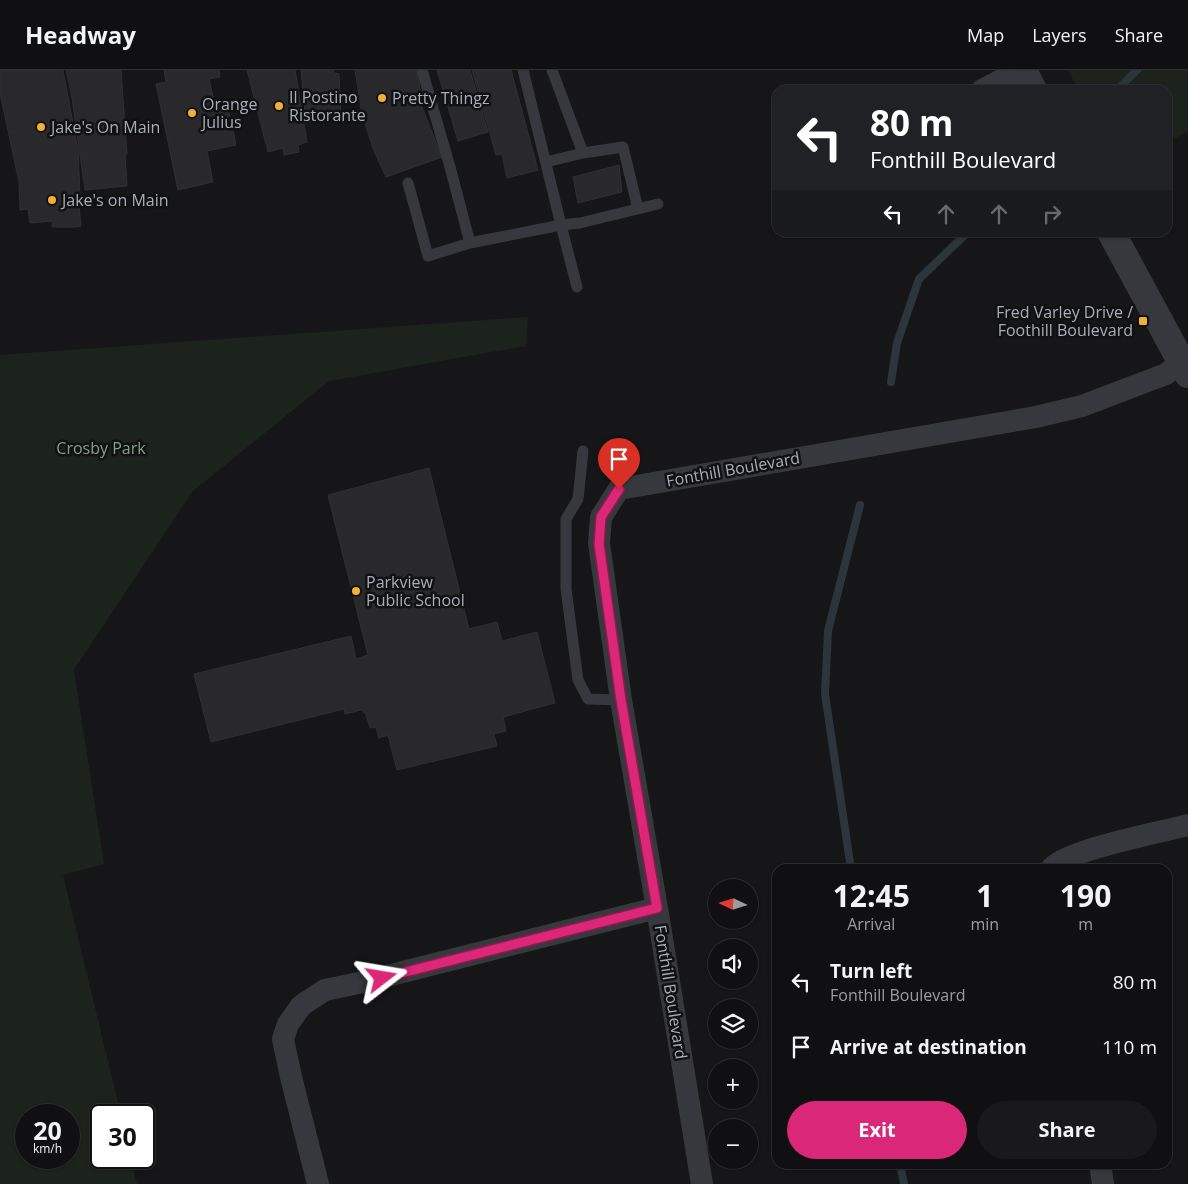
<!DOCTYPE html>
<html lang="en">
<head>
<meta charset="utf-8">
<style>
	:root { --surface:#101012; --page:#19191b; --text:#f1f3f6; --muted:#9c9d9f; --line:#303032; --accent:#db2777 }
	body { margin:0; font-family:"Open Sans",sans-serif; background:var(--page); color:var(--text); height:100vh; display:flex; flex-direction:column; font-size:19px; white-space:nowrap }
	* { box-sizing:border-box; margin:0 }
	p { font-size:16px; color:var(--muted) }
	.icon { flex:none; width:28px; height:28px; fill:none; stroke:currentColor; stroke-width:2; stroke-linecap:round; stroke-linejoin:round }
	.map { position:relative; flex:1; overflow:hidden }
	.side { position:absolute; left:772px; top:794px; width:400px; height:305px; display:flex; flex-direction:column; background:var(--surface); border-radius:15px; box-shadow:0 1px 4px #0004,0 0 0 1px var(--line) }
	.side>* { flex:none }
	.banner { position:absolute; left:772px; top:15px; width:400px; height:152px; border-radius:15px; box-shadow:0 1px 4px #0004,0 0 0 1px var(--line); background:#202124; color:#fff; overflow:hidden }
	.needle { width:32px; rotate:274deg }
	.buttons { position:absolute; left:708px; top:809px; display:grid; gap:10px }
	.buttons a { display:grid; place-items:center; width:50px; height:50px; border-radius:50%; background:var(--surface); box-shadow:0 1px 4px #0004,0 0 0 1px var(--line); font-size:25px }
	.speed { position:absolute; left:15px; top:1034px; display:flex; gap:10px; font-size:25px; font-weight:700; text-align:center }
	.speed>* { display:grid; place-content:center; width:65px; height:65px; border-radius:50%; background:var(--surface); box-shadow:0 1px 4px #0004,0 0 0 1px var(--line); line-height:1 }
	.speed small { font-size:12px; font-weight:400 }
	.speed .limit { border:2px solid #111; border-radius:8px; background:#fff; color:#111 }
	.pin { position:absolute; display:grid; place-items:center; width:42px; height:42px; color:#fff; margin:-51px -21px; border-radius:50% 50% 50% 0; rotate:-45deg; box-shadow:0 0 5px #0007 }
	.pin .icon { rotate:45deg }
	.me { position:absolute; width:55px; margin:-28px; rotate:76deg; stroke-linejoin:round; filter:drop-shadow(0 0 4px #0008) }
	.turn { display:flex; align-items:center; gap:18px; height:105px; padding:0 15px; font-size:22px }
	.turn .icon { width:65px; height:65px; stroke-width:2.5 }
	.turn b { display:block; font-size:35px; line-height:42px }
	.lanes { display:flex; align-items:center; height:48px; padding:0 15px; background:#0003; justify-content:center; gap:25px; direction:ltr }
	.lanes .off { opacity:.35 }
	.eta { display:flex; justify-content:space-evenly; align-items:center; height:85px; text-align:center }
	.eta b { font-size:30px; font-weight:700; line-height:35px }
	.button { display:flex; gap:10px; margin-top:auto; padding:10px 15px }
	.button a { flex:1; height:58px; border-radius:30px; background:var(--accent); color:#fff; font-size:20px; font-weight:700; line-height:58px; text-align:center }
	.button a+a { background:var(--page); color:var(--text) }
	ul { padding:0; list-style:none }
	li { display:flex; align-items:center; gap:15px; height:65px; padding:0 15px }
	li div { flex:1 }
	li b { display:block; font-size:19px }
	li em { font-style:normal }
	header { display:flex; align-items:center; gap:30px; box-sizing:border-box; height:70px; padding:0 25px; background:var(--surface); border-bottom:1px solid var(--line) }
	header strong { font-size:24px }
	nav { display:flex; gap:28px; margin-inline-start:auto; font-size:18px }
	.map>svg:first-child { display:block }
	.green { fill:#1c231d; fill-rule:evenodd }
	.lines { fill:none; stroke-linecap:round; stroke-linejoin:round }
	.stream { stroke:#2c353c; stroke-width:8 }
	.building { fill:#29292c; stroke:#303034 }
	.service { stroke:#37383d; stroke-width:11 }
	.minor { stroke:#37383d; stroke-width:22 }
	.tertiary { stroke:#37383d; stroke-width:28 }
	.route-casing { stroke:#8e194d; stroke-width:12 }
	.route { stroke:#db2777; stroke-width:9 }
	.poi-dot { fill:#f2b134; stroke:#111113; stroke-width:2 }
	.labels { text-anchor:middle; stroke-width:5; stroke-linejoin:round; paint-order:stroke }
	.poi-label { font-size:16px; fill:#a8adb8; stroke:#111113; text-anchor:start }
	.park-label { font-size:16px; fill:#7fa381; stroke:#111113 }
	.street-label { font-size:16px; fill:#a8adb8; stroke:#111113 }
</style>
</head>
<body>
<header>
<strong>Headway</strong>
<nav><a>Map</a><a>Layers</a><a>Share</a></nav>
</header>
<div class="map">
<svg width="1188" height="1114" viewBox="0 0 1188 1114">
	<rect width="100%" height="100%" fill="#161618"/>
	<path class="green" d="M1068 0H1188V61L1168 72V20H1078Z
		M528 247 526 276 329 311 193 421 74 600 104 794 63 805 121 1045H101V1088H130L137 1114H0V285ZM26 1045H69V1088H26Z"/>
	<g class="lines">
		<path class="stream" d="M1117 20 1137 0
			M891 312 897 273 919 209 968 162
			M851 799 825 624 828 561 860 435
			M900 1094 904 1114"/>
	</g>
	<path class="building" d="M0 0H63L78 80 80 125 78 127 81 156 75 157H52L53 151 30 153 28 139 20 140 19 112 0 23Z
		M66 0H121L127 84 125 85 127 116 85 120 72 28Z
		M164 0H219L220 7 209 9 215 35 227 32 236 75 207 81 213 112 178 120 156 14 166 12Z
		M247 0H295L307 72 298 75 299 82 284 85 283 78 268 82Z
		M301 0H333L334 3 339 4 341 47 306 53Z
		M355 0H418L422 37 442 87 386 107 374 81 362 44Z
		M437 0H470L488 62 458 71Z
		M472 0H511L538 100 507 108 502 84 496 85Z
		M619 95 622 122 578 133 573 107Z
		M429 398 469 559 497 552 502 571 537 562 555 633 503 647 506 661 494 664 497 676 397 700 388 665 379 668 376 657 370 658 366 644 361 640 345 644 344 639 211 672 194 604 351 566 356 589 368 585 328 425Z"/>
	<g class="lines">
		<path class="service" d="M422 0 450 97 470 173
			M583 83 623 77 638 139
			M546 92 583 83 552 0
			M408 113 428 186 470 173 561 155 523 0
			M577 217 561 155 580 153 658 134
			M583 381 578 429 566 449V519L578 610 588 629 621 630"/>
		<path class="minor" d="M982 20 1021 0
			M1051 799C1064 780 1162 762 1188 755
			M1100 1094 1103 1114
			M318 1114 291 1007 283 969 288 954 301 936 305 933 325 920 363 912 657 838
			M702 1114 657 838 621 630 599 473 601 447 619 419 1036 347 1082 336 1166 304 1181 292"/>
		<path class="tertiary" d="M1023 0 1033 20
			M1111 162 1188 304"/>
	</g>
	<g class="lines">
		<defs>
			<path id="route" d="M382 908 657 838 621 630 599 474 601 447 619 419"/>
		</defs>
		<use href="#route" class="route-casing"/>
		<use href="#route" class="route"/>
	</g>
	<g class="poi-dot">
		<circle cx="382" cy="28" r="5"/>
		<circle cx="279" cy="36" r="5"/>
		<circle cx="192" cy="43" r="5"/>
		<circle cx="41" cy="57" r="5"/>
		<circle cx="52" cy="130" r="5"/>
		<rect x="1138" y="246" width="10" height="10" rx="2.5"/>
		<circle cx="356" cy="521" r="5"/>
	</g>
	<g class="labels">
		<g class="poi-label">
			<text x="289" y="33">Il Postino<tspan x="289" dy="18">Ristorante</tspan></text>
			<text x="392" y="34">Pretty Thingz</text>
			<text x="202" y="40">Orange<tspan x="202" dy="18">Julius</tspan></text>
			<text x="51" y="63">Jake's On Main</text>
			<text x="62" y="136">Jake's on Main</text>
			<text x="1133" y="248" text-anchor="end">Fred Varley Drive /<tspan x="1133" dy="18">Foothill Boulevard</tspan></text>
			<text x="366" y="518">Parkview<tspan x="366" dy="18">Public School</tspan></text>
		</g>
		<g class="park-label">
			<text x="101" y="384">Crosby Park</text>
		</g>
		<g class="street-label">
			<text transform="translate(733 399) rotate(-10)" y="6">Fonthill Boulevard</text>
			<text transform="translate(671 922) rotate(81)" y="6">Fonthill Boulevard</text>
		</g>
	</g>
</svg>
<div class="buttons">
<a><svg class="needle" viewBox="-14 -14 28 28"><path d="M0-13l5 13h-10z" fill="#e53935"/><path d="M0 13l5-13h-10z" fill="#9c9d9f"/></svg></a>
<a><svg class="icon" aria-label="sound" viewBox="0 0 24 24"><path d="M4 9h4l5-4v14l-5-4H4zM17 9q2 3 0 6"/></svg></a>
<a><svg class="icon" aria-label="layers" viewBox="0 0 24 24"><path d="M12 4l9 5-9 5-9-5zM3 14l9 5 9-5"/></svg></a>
<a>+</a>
<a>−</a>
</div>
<div class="speed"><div>20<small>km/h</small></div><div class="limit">30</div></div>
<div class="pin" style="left:619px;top:419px;background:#d93025"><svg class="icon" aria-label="arrive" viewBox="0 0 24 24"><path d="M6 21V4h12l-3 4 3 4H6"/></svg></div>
<svg class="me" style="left:382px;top:908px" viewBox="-20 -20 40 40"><path d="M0-17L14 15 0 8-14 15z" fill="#db2777" stroke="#fff" stroke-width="4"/></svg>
<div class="banner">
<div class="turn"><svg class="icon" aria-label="left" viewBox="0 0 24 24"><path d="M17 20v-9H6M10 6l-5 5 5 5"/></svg><div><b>80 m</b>Fonthill Boulevard</div></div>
<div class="lanes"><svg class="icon" aria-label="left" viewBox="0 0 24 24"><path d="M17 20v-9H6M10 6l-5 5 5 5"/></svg><svg class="icon off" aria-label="ahead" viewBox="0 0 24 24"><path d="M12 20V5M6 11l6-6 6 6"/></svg><svg class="icon off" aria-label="ahead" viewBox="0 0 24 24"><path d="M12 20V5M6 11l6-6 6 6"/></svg><svg class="icon off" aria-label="right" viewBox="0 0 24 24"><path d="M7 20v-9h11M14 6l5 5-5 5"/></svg></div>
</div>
<section class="side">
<div class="eta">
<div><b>12:45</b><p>Arrival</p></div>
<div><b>1</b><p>min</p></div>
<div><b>190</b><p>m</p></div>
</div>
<ul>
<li><svg class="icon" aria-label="left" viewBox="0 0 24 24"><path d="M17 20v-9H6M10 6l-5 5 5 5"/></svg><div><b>Turn left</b><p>Fonthill Boulevard</p></div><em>80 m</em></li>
<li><svg class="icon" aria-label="arrive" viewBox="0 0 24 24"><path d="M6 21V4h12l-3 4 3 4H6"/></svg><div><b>Arrive at destination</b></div><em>110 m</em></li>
</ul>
<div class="button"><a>Exit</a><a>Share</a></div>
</section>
</div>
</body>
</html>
